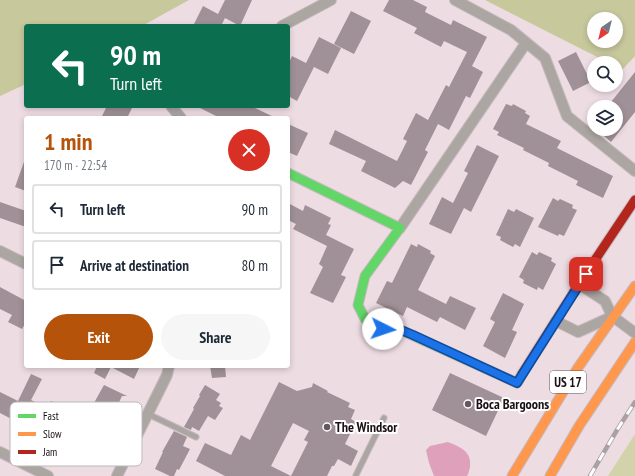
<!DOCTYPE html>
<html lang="en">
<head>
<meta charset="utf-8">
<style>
	:root { --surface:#fff; --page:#f6f6f7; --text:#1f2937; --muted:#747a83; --line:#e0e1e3; --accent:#b45309 }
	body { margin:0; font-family:"PT Sans Narrow",sans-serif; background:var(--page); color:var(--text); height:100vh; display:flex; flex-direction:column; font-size:15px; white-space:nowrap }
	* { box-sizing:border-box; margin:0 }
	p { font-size:13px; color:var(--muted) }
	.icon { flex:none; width:22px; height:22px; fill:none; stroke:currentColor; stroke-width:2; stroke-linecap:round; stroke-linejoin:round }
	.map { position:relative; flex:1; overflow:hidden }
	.sheet { position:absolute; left:24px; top:116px; width:266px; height:252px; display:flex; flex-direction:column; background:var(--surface); border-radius:4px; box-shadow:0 2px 6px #0003 }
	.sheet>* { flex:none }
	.banner { position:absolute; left:24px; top:24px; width:266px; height:84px; border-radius:4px; box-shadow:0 2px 6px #0003; background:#0b6e4f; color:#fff; overflow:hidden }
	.needle { width:26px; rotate:215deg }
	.buttons { position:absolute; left:587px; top:12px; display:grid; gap:8px }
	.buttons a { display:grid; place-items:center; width:36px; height:36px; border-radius:50%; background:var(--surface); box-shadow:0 2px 6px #0003; font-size:20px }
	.pin { position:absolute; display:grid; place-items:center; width:34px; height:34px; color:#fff; margin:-17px; border-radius:8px; box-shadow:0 2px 6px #0006 }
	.me { position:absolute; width:44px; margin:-22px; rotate:94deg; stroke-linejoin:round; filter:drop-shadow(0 0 3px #0008) }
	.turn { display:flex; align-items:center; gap:14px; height:84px; padding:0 20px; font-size:18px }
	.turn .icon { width:52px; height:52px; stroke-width:2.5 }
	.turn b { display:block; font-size:28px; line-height:34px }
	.round { display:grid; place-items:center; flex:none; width:42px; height:42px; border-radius:21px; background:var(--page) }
	.overview { display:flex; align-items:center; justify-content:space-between; height:68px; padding:0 20px }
	h1 { font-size:24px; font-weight:600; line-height:30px; color:var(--accent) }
	.action { display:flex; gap:8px; margin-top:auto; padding:8px 20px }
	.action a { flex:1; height:46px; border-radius:24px; background:var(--accent); color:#fff; font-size:16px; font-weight:600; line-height:46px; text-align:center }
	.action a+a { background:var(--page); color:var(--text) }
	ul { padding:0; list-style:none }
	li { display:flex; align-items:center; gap:12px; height:50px; margin:0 8px 6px; padding:0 12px; border:2px solid var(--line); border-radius:4px }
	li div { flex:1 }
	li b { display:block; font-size:15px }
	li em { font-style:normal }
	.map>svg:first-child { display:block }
	.green { fill:#d2d2ab }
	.forest { fill:#c8c89d; fill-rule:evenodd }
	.water { fill:#dfa0bc }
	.building { fill:#9f9197; fill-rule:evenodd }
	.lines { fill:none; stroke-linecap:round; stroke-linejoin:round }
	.lane-casing { stroke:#c6b9bf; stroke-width:7 }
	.street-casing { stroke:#c6b9bf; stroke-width:12 }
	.fast-casing { stroke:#c6b9bf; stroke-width:11 }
	.slow-casing { stroke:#c6b9bf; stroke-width:11 }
	.jam-casing { stroke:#c6b9bf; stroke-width:11 }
	.lane { stroke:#aba6a2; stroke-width:5 }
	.street { stroke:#aba6a2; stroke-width:10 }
	.fast { stroke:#63d668; stroke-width:9 }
	.slow { stroke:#ff974d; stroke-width:9 }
	.jam { stroke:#b3261e; stroke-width:9 }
	.rail-casing { stroke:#aaa1a2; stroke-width:4.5 }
	.rail { stroke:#fff; stroke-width:3; stroke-dasharray:9; stroke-linecap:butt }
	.route-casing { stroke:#114b97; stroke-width:10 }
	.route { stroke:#1a73e8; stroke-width:7 }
	.poi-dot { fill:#65575d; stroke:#fff; stroke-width:1.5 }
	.labels { text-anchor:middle; stroke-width:4; stroke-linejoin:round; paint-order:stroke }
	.shield { fill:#fff; stroke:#5f585b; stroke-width:1 }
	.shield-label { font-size:13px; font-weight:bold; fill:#1b1015 }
	.poi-label { font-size:14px; font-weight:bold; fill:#1b1015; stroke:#fff; text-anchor:start }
	.key { fill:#fff; stroke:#bbb7b9; stroke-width:1 }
	.key-label { font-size:11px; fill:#1b1015 }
</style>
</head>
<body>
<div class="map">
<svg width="635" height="476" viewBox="0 0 635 476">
	<rect width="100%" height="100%" fill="#eedce3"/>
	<path class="green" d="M635 434V476H608Z"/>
	<path class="forest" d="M0 0H189L142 26H26V84L0 96Z
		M485 0H635V56L622 70 616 67V63H609ZM594 19H616V41H594Z"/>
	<path class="water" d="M448 442C460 447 472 451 470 467 469 470 469 473 467 476H434L429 463 426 450 430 446Z"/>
	<path class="building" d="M225 0H252L240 26 225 18 221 26H193L203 6 218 14Z
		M389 0H413L427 7 425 12 451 25 453 20 487 37 472 66 483 72 470 98 466 96 449 130 438 124 425 150 428 152 411 185 403 181 395 188 361 171 366 161 329 144 335 130 397 161 407 141 403 139 416 113 428 120 446 85 449 87 467 52 444 41 441 47 414 33 417 28 383 11Z
		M351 11 371 21 354 54 334 44Z
		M319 37 341 48 328 74 314 67 297 101 288 96V65L292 56 306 63Z
		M576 52 591 82 573 91 558 61Z
		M635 72V112L611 142 596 129H616V107H607Z
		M506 104 512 106 513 104 526 111 525 113 530 116 526 124 561 141 557 148 613 176 603 198 576 185 578 181 548 166 549 163 523 150 524 148 497 135 499 132 493 129Z
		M107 106H133L127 118H101Z
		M196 106H251L276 118H220Z
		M288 124 308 133 297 156 288 152Z
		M477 145 499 156 471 212 464 208 451 234 429 224 442 197 453 203 468 173 464 171Z
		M25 159 26 160V191L15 187Z
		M553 198 558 201 560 199 573 205 572 208 577 210 564 236 559 234 558 236 538 227Z
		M0 202 26 211V227L0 218Z
		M288 203 303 211 305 205 331 218 328 224 331 225 326 235 354 249 341 275 346 277 333 303 310 293 323 267 319 264 327 246 293 229 296 224 288 220Z
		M508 209 514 212 516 209 534 218 520 247 515 244 513 247 500 240 501 237 496 235Z
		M411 244 417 247 418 244 431 251 430 253 435 256 418 290 446 304 450 296 476 308 465 330 440 317 437 322 407 307 403 316 376 303 387 281 392 283Z
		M532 252 537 255 539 252 552 258 551 261 556 264 543 290 538 287 537 290 523 283 524 280 519 277Z
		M0 287 26 301V322L22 329 8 322 12 315 0 309Z
		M503 293 524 304 512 330 517 332 505 358 483 346 495 322 490 319Z
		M97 366H140L134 379 111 367 105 379 94 373Z
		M210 366H225L226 377 212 378Z
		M450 373 504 398 486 436 432 410Z
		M31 374 42 379 31 400 47 408 51 401 60 405 52 421 77 434 81 426 88 430 95 413 90 410 104 385 127 396H122L90 464 67 452 69 448 67 447V446L46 435 39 432 38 433 0 413V392L18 401Z
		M279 382 297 391 312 387 313 383 328 391 327 392 350 403 348 407 355 410 351 419 356 422 345 444 358 451 351 466 338 459 334 466H332L327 476H225L196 461 205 443 231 455 241 435 250 440ZM293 423 309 431 304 440 308 442 291 476 271 466Z
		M205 385 220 394 216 400 221 403 219 406 223 408 215 420 208 416 199 431 192 427 191 430 184 427 194 409 193 408 200 396 199 395Z
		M174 431 187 437 183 446 190 449 179 470 177 469 174 476H170L155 469 163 452H162Z"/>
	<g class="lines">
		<defs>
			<path id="lane" d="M148 414 196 437
				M356 475 384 418"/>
			<path id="street" d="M455 0 511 30 545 58 567 116 635 171
				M282 26 331 0
				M171 106 181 118
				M400 228 526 43
				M0 251 26 264
				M579 284 605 301 612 316 635 333
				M556 321 578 332 611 317
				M0 452 48 476
				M117 476 167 375 169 366"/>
			<path id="fast" d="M288 173 400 228 365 276 358 305 365 319 383 329 394 327 517 383 522 374"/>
			<path id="slow" d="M512 476 577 369 635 286
				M550 476 579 426 635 342"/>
			<path id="jam" d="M522 374 579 284 635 200"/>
		</defs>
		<use href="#lane" class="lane-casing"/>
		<use href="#street" class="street-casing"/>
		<use href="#fast" class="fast-casing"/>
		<use href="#slow" class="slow-casing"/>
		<use href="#jam" class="jam-casing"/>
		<use href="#lane" class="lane"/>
		<use href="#street" class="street"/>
		<use href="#fast" class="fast"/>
		<use href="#slow" class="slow"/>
		<use href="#jam" class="jam"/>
		<defs>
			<path id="rail" d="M590 476 617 430 635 402"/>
		</defs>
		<use href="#rail" class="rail-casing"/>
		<use href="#rail" class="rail"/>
	</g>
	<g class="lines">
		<defs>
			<path id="route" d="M383 329 394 327 413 335 517 383 586 274"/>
		</defs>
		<use href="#route" class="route-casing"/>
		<use href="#route" class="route"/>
	</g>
	<g class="poi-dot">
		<circle cx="468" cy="404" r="4"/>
		<circle cx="327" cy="427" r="4"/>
	</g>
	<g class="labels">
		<rect class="shield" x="550" y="371" width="36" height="22" rx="3"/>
		<g class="shield-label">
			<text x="568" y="387">US 17</text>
		</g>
		<g class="poi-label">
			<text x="476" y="409">Boca Bargoons</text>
			<text x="335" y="432">The Windsor</text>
		</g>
	</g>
	<rect x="10" y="402" width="132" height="64" rx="6" class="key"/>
	<rect x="18" y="414" width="18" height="4" fill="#63d668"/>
	<rect x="18" y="432" width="18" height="4" fill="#ff974d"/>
	<rect x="18" y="450" width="18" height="4" fill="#b3261e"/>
	<g class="key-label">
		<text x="43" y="420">Fast</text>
		<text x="43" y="438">Slow</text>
		<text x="43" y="456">Jam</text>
	</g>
</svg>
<div class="buttons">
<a><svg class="needle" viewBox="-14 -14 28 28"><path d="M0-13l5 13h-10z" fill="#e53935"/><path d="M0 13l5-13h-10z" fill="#747a83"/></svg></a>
<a><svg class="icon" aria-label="search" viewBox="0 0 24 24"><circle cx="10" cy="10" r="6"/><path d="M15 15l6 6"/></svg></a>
<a><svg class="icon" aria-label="layers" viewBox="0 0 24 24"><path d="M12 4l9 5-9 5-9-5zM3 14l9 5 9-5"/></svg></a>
</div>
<div class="pin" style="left:586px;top:274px;background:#d93025"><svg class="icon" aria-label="arrive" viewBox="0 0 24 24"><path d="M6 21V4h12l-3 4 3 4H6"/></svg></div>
<svg class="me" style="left:383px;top:329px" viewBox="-20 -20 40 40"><circle r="19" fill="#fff"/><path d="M0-13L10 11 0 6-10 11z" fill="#1a73e8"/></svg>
<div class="banner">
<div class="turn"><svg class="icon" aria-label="left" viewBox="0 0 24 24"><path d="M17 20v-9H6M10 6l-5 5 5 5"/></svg><div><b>90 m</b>Turn left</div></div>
</div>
<section class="sheet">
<div class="overview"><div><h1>1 min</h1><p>170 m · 22:54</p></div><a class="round" style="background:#d93025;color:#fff"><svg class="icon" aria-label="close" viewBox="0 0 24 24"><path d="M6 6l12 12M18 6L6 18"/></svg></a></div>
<ul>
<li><svg class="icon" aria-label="left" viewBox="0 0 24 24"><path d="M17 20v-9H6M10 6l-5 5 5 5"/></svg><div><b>Turn left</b></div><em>90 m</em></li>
<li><svg class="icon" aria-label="arrive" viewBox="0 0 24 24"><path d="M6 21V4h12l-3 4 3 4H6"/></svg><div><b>Arrive at destination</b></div><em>80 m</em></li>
</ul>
<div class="action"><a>Exit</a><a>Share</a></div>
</section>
</div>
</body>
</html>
